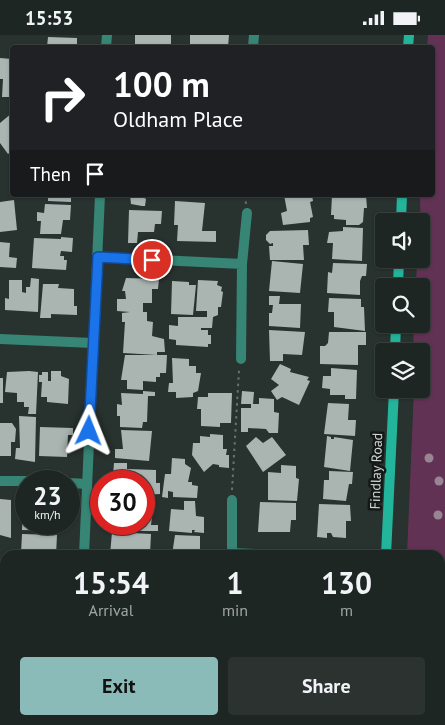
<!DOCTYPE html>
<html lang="en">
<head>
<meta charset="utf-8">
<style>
	:root { --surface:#1e2623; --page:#2b3230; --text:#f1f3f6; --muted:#a1a5a6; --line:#3c4341; --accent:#8bbbb9 }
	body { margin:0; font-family:"PT Sans",sans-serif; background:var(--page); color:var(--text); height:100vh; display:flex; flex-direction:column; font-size:19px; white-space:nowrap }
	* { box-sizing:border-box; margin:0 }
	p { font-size:16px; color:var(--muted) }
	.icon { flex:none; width:28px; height:28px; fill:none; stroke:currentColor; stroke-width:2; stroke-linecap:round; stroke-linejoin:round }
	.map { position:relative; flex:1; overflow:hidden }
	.drawer { position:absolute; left:0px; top:515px; width:445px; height:175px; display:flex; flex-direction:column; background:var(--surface); border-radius:15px 15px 0 0; box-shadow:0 1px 4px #0004,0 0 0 1px var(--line) }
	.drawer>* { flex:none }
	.hud { position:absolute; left:10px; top:10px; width:425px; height:152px; border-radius:5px; box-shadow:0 1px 4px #0004,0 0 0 1px var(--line); background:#202124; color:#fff; overflow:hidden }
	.buttons { position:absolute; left:375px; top:178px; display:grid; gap:10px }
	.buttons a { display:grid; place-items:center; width:55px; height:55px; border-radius:5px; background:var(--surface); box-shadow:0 1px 4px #0004,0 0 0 1px var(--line); font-size:25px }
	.speed { position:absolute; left:15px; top:435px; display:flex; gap:10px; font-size:25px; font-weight:700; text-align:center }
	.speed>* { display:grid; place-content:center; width:65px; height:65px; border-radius:50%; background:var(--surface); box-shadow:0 1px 4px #0004,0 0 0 1px var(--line); line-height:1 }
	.speed small { font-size:12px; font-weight:400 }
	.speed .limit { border:8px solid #d22; background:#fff; color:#111 }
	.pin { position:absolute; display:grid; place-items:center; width:42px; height:42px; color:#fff; margin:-21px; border:2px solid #fff; border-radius:50%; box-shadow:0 1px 5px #0007 }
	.me { position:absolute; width:55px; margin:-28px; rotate:2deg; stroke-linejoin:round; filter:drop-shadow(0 0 4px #0008) }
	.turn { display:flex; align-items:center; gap:18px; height:105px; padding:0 20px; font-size:22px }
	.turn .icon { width:65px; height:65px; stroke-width:2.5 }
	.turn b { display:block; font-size:35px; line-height:42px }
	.then { display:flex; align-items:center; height:48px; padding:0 20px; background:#0003; gap:10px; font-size:19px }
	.eta { display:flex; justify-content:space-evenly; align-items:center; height:85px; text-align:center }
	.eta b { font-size:30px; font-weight:600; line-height:35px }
	.cta { display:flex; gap:10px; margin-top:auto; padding:10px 20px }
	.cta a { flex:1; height:58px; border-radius:5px; background:var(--accent); color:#111; font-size:20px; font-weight:600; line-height:58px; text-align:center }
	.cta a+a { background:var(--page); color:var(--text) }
	.status { display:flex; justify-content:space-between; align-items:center; height:35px; padding:0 25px; background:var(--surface); direction:ltr }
	.status svg { height:14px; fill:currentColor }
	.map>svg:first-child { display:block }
	.green { fill:#623254 }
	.building { fill:#aab5b2 }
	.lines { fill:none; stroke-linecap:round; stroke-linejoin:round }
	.path { stroke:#6a726f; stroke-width:2; stroke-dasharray:2.5 4; stroke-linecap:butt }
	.street { stroke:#378574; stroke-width:10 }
	.secondary { stroke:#23b59b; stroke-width:10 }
	.tree { fill:#988593 }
	.route-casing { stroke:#114b97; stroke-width:12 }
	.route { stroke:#1a73e8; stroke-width:9 }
	.labels { text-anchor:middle; stroke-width:5; stroke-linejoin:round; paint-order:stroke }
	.street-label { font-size:14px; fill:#d2d8d6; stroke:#141917 }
</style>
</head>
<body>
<div class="status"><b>15:53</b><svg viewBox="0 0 49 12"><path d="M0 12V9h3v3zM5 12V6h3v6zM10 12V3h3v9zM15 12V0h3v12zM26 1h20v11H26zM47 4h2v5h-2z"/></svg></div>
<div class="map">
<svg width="445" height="690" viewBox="0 0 445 690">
	<rect width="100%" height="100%" fill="#28322f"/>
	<path class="green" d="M428 0H445V690H399L398 685H440V520H407L414 354H421V316H413L414 289H421V251H416L417 224H421L420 160H432V12H427Z"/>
	<path class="building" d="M135 0H171V12H141V9H135Z
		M190 0H229L228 12H190Z
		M48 2 77 3V12H47Z
		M0 23 12 24V62H2L3 44H0Z
		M12 78V116L8 119 0 108V88Z
		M48 160H71V167L48 166Z
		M130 160H152L151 163 143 162 146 164 145 171H142L131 169Z
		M284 160H312L313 166 310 167 313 182 310 183V187L283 190 281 178 287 176Z
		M332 160H366L367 173H364L363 187 359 190H346V185L334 184V180H331Z
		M14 165 17 195 0 197V167Z
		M175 166 205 168 202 196H216V207L177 206 178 190H174Z
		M45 169 71 170 70 185H63L61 199H40L41 186H37V177L44 178Z
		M129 175 162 176 161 189H155L154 197H138L137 208H128Z
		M343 192 363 193 362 226 332 224 333 208H327L329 197 343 196Z
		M308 195 309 210H303L304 225H270L269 211H273V208L270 209 266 205V200L270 196Z
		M61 202 73 203 72 217 61 216 60 221H64V225H67L66 235 32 233 34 203 61 204Z
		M0 207 10 208 9 222 17 223 16 233 0 232Z
		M272 226 303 229 300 258 269 256Z
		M333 228 367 229 366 241H362L360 246V260L327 258 328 237 332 238Z
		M31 243 39 244 38 277 5 275V263L9 264V245H22V257L26 258V252H30Z
		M126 243 159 244 158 254H152V268H143V277H147V286L153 287 152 301 164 304 165 317H157V320L123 318 125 287H122V278L130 277 117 276V264H126L125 256H122Z
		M198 245 218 246 217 250 222 252 221 256 223 257 221 272H218V280L213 282 212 293H201V295H208V300H211V309H208V312L176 310V305L169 304V290L178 291V282H207V276H196Z
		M172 246 189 247V250H196L193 280 171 279Z
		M43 249H59L58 253 74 254V271H77V280L51 279V283H40Z
		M269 261H280L279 269H301L300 293 269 291V278H272L273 270H269Z
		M329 263 361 264V272H364L365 296 334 292V277H328Z
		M269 295 305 297 302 320 283 319V326H270Z
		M329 297H366V310H358V330L320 329V311H325L328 308Z
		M125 320H167L166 338H160V342H156V347L143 346V355L127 354V345H121Z
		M172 323 189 324V331H196V338H201L198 356 193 358V362L176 363V357H168L169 348H173Z
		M280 329 291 334 290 337 309 342 307 345 310 346 299 370 282 362 277 365 271 356 279 350 271 344Z
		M331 333 357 335 356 364H345V360H330V354L322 353 323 341H331Z
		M29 336 38 337 36 379H28L29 372H24V367H17V358L5 357 7 337Z
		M51 336H61V341L69 344 68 369 47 367V362H41L42 347H39V340H42V337H48V346H51Z
		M0 343H3V368H0Z
		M143 356 155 357V361H148L147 387H143L142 393 120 392V381H117V369L122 370 121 358 143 359Z
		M242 356 254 357 253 369H259V363L274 364V377L279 378 278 398H269L266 394 248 393V397H241V373H251V369H241Z
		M208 358H232L231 388H220V392L201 391V374H197L198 362H208Z
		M328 368 349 369 348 385H356L355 401 324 399Z
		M19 381 36 382 35 427 15 424 16 413H20Z
		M0 388H12L16 394 15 407H11V421H0Z
		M40 392 73 393V400H68L67 422 39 421Z
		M121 395 152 396 149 426 115 423V414H123Z
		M210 399 223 400V414H227L226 420H229V433L219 432V430L213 429 204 437 192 420 193 408H200V401L210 402Z
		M327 401 331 402V404H334V402L353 405 350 436 324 432Z
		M256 402 263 408 272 402 286 420 263 437 246 411Z
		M172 423 185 424V429L191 433 188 447H192V450L198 451 197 463 173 462V457L168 456V463L162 462 165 439H171Z
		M114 428H127V434L156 435V448H160V459L144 460V446H120L121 442 113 441Z
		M281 430 296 431V443L299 444 297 466 268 465V437L281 438Z
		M329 436 353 437 352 449H349L346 466 323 464 324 445H329Z
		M144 463 154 464 151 490H158V496H134V491H127V495H115V489H144Z
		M0 464 11 465V503L0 500Z
		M184 466H195L196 481 204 482V498L194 497 195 495H192V498L169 496 171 474 184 475Z
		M260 467 296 468V485H291L290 497H258Z
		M319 469 350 470 351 486H346V503L333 502 331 498H327V503L317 502Z
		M23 471H26V489H56V496L22 495Z
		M112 497 151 499 150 519 110 520Z
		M22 499 57 500 56 520 21 518Z
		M175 500 200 501V520H172Z
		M0 536H5V573L0 572Z
		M0 662H5V677L0 676Z
		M245 685H265V687H245Z
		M301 685H314V690H301Z
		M336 685H346V690H336Z"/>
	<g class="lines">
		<path class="path" d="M245 160 246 169
			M232 455 239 335
			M396 685 397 687"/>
		<path class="street" d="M106 12 107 0
			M253 12 254 0
			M98 222 242 229
			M0 304 93 308
			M241 324 242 229 247 178
			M0 446H26
			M69 448 87 449
			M232 465V520
			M232 518 277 520
			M84 520 100 160
			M77 690 78 685"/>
		<path class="secondary" d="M408 12 409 0
			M401 186 402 160
			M398 251 399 224
			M395 316 396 289
			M386 520 394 354
			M374 690 376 685"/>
	</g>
	<g class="tree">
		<circle cx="429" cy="423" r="4.5"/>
		<circle cx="439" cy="446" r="4.5"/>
		<circle cx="438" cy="480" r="4.5"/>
	</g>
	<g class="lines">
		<defs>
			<path id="route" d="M89 396 98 222 152 225"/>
		</defs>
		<use href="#route" class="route-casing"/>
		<use href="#route" class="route"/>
	</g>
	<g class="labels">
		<g class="street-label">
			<text transform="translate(376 436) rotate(-88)" y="5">Findlay Road</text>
		</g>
	</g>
</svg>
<div class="buttons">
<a><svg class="icon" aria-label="sound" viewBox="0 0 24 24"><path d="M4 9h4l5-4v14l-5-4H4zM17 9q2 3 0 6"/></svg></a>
<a><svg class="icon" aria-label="search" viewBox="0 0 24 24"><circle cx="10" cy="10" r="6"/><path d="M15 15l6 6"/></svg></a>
<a><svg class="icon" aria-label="layers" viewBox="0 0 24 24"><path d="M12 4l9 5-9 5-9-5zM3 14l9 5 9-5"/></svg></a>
</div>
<div class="speed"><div>23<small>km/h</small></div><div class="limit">30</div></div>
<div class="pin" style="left:152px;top:225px;background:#d93025"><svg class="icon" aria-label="arrive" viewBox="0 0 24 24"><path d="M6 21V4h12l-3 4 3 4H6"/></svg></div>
<svg class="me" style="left:89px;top:396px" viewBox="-20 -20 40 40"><path d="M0-17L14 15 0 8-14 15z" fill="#1a73e8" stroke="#fff" stroke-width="4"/></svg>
<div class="hud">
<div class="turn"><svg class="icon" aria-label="right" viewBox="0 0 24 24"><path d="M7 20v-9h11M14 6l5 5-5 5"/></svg><div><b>100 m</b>Oldham Place</div></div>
<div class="then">Then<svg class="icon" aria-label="arrive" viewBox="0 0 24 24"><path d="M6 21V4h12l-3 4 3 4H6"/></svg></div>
</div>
<section class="drawer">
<div class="eta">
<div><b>15:54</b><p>Arrival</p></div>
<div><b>1</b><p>min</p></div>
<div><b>130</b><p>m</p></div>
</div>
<div class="cta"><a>Exit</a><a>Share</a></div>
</section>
</div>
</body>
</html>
